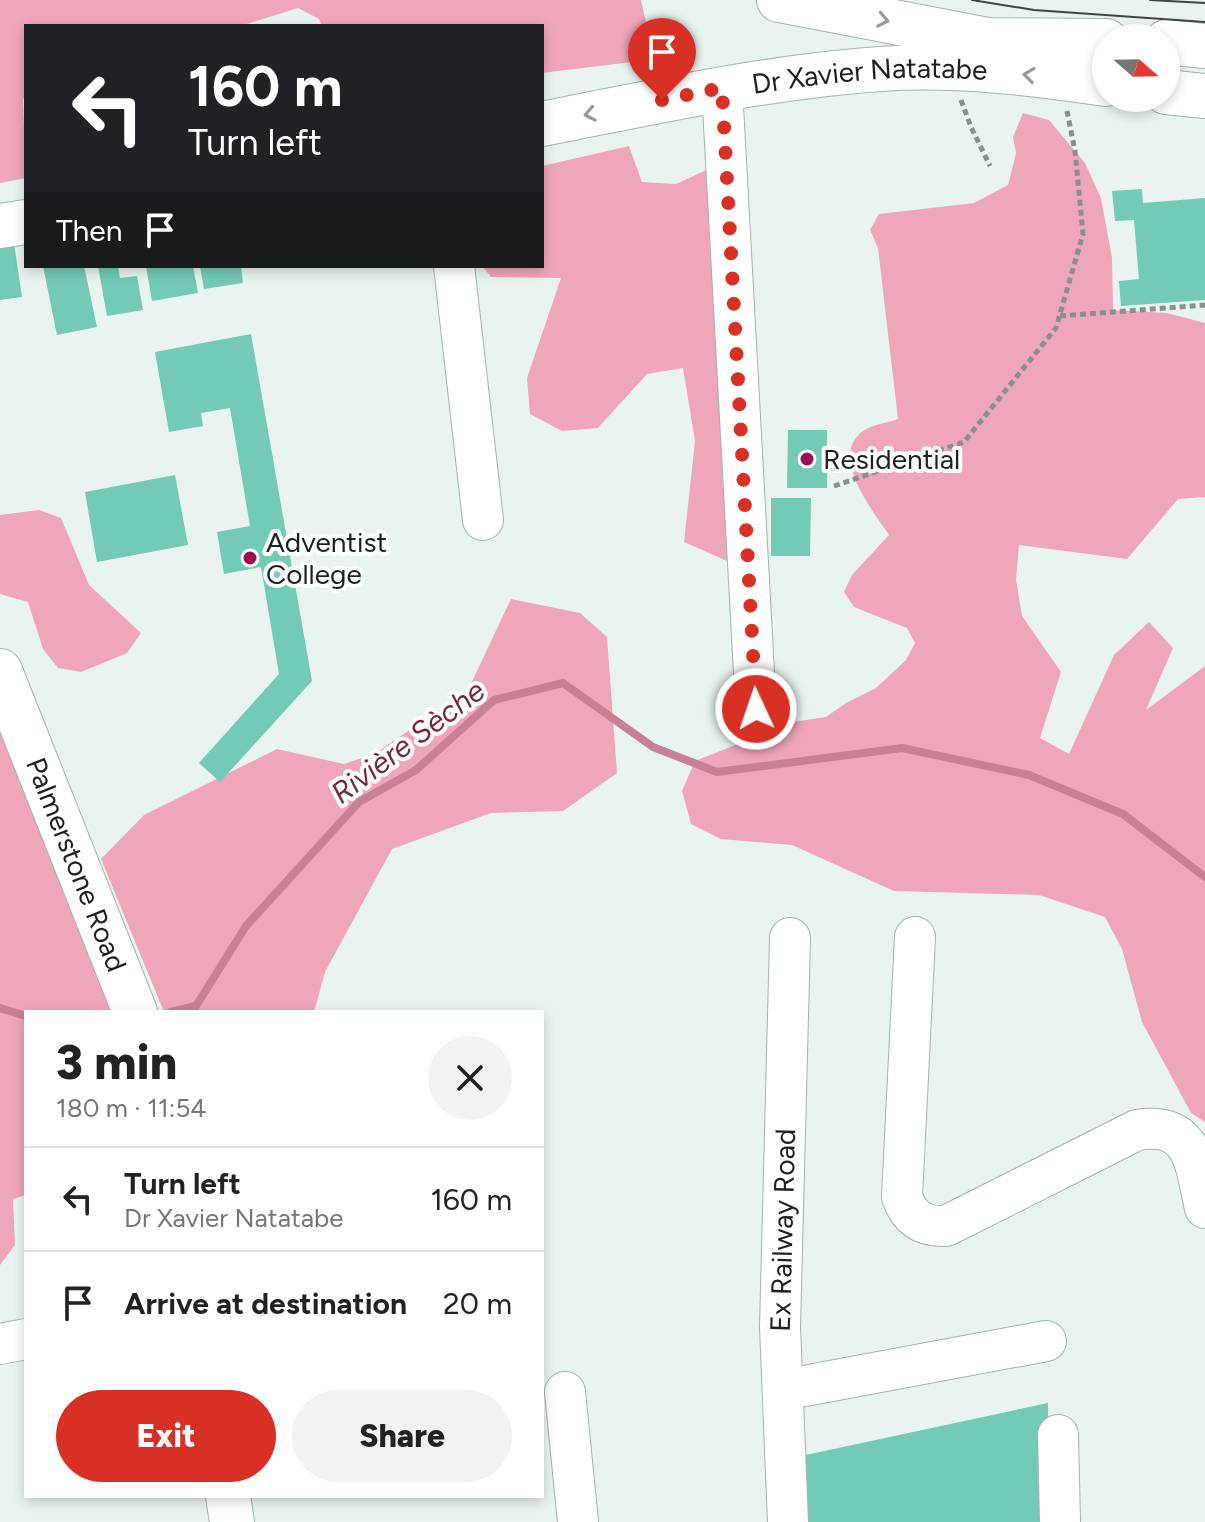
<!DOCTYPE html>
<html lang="en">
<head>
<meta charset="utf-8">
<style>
	:root { --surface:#fff; --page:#f2f2f2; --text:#222; --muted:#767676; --line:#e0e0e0; --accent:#d93025 }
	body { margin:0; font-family:Figtree,sans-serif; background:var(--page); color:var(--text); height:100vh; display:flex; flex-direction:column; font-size:30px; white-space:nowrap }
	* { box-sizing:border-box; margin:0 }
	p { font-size:26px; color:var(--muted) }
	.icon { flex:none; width:44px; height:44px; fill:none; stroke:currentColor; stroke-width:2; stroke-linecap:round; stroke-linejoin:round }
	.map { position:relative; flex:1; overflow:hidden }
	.panel { position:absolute; left:24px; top:1010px; width:520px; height:488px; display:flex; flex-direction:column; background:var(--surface); border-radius:0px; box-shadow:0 4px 12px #0003 }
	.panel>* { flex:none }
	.top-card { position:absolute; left:24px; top:24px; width:520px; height:244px; border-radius:0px; box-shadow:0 4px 12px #0003; background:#202124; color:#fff; overflow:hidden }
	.needle { width:52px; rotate:110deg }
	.tools { position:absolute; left:1092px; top:24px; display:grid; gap:16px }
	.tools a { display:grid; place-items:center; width:88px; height:88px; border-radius:50%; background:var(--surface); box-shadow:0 4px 12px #0003; font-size:40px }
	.pin { position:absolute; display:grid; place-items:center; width:68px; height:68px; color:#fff; margin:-82px -34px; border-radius:50% 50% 50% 0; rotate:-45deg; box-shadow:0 0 8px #0007 }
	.pin .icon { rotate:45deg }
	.me { position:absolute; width:88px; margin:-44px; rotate:357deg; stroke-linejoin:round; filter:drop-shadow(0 0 6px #0008) }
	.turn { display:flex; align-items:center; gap:28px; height:168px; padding:0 32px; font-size:36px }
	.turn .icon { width:104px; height:104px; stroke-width:2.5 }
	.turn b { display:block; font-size:56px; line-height:68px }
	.then { display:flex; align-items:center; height:76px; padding:0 32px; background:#0003; gap:16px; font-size:30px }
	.round { display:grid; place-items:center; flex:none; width:84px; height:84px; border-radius:42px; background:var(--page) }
	.overview { display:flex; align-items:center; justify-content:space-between; height:136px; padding:0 32px }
	h1 { font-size:48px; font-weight:800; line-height:60px }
	.action { display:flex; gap:16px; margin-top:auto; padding:16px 32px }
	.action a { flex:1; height:92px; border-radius:48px; background:var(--accent); color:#fff; font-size:32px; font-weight:800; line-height:92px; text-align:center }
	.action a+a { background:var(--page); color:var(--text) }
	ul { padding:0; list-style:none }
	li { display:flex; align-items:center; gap:24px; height:104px; padding:0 32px; border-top:2px solid var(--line) }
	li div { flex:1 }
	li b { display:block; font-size:30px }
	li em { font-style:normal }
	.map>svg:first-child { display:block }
	.forest { fill:#f0a6ba }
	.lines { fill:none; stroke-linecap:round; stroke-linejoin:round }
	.stream { stroke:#c78094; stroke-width:8 }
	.building { fill:#73cab5 }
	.minor-casing { stroke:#a6b0ad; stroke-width:42 }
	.major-casing { stroke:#a6b0ad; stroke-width:46 }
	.path { stroke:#88908e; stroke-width:5; stroke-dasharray:6 4; stroke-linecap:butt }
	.minor { stroke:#fff; stroke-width:40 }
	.major { stroke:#fff; stroke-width:44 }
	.tram { stroke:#3f4443; stroke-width:2 }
	.oneway { stroke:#999b9a }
	.route { stroke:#d93025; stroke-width:14; stroke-dasharray:0 25.2 }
	.poi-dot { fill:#a00b51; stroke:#fdfffe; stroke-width:3 }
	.labels { text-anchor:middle; stroke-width:8; stroke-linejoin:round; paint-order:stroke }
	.street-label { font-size:28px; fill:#1c201f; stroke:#fdfffe }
	.poi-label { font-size:28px; fill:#1c201f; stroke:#fdfffe; text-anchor:start }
	.water-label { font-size:30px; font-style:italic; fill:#7a2544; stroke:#fdfffe }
</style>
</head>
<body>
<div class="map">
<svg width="1205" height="1522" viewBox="0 0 1205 1522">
	<rect width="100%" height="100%" fill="#e9f4f1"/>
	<path class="forest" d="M0 0H641L650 40 640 61 542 73V26H322L319 19 298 8 240 26H26V93L23 100 26 178 0 183Z
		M1023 113 1049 120 1085 163 1101 198 1112 258 1113 310 1167 313 1205 323V497L1178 499 1127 559 1019 545 1016 580 1022 616 1061 672 1040 738 1069 754 1114 655 1149 622 1173 648 1146 710 1205 666V1122L1191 1113 1142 1022 1122 949 1105 917 1039 895 894 891 792 845 721 839 691 824 682 791 695 761 793 722 826 717 846 703 876 688 906 660 915 643 907 628 854 607 844 592 852 575 889 535C873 511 828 456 863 431 872 424 888 423 898 419L878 248 870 230 879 214 974 203 1008 185 1016 153 1013 137Z
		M629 146 642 182 676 184 737 156 759 575 684 542 695 441 683 368 647 374 598 428 562 431 530 414 527 378 561 278 491 277 482 266H542V166Z
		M39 510 61 518 89 585 141 633 127 653 81 672 58 668 43 649 28 602 0 594V515Z
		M511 599 580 613 607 637 617 773 563 811 491 813 392 849 325 972 314 1012H164L101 859 144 815 277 749 344 764 376 753 468 690Z
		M0 682 113 1012H26V1195L13 1199 15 1245 0 1265Z"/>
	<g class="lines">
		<path class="stream" d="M0 1008 26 1016
			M171 1012 196 1006 246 926 359 802 416 770 494 700 563 683 653 747 717 772 902 748 1029 775 1123 814 1205 877"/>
	</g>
	<path class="building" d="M1142 189 1143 203 1205 198V300L1121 306 1119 281 1139 279 1134 220 1115 221 1112 191Z
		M14 243 22 297 0 300V245Z
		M43 266H84L97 327 57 335Z
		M98 266H118L120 278 137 276 143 310 107 316Z
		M146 266H193L198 293 152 301Z
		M200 266H241L243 283 204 289Z
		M251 334 312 681 220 782 199 763 279 674 261 567 224 574 217 532 250 526 230 408 201 413 203 426 169 432 155 352Z
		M788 430H827V488H787Z
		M175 475 188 545 97 562 85 492Z
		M771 498H811L810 556H771Z
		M1048 1403V1522H808L801 1456Z"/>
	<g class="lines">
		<defs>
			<g id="minor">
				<path d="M722 88 756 709"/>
				<path d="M454 266 483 520"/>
				<path d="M915 937 902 1197C910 1219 923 1227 946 1226L1137 1130C1194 1121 1195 1164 1205 1208"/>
				<path d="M0 1344 26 1339"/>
				<path d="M783 1390 1046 1341"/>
				<path d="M565 1392 578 1522"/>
				<path d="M1058 1435 1060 1522"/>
				<path id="s1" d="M788 1522 780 1327 790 938"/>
			</g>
			<g id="major">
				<path d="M779 0 988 40 1106 41"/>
				<path d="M1166 42 1205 46"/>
				<path d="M1166 92 1205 96"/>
				<path id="s2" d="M542 124C654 102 766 77 880 69 955 64 1032 73 1106 84"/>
				<path d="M0 226 26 222"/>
				<path id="s3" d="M0 671 135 1012"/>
				<path d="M228 1496 232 1522"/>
			</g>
		</defs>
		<use href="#minor" class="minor-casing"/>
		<use href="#major" class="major-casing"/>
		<path class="path" d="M961 100 971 127 990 166
			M1060 316 1205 305
			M834 486 964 442 1056 328 1083 234 1075 151 1067 111"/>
		<use href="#minor" class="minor"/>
		<use href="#major" class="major"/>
		<path class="tram" d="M972 0 1034 10 1205 22
			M1150 0 1205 3"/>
	</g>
	<defs><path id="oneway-chevron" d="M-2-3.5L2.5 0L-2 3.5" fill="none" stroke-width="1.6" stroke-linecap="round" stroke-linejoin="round" transform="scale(2)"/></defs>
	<g class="oneway">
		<use href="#oneway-chevron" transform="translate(883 20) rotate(11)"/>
		<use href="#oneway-chevron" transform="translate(1029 75) rotate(-173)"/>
		<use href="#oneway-chevron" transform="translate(590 114) rotate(169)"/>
	</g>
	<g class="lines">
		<path class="route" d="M662 100 722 88 756 709"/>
	</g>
	<g class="poi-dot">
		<circle cx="807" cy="459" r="8"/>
		<circle cx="250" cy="558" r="8"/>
	</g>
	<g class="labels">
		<g class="street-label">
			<text dy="10" stroke="none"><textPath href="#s2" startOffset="332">Dr Xavier Natatabe</textPath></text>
			<text dy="10" stroke="none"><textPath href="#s3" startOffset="208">Palmerstone Road</textPath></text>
			<text dy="10" stroke="none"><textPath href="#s1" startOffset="292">Ex Railway Road</textPath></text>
		</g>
		<g class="poi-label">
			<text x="823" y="469">Residential</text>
			<text x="266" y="552">Adventist<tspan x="266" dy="32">College</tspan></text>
		</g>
		<g class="water-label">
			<text transform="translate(408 742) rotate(-37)" y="10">Rivière Sèche</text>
		</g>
	</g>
</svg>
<div class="tools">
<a><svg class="needle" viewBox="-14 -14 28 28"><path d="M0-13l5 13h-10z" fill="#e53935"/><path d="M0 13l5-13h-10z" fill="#767676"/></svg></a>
</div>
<div class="pin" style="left:662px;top:100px;background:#d93025"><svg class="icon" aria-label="arrive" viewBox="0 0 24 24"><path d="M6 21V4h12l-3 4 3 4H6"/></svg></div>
<svg class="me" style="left:756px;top:709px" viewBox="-20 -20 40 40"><circle r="17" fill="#d93025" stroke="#fff" stroke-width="3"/><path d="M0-11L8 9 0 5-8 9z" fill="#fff"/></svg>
<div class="top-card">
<div class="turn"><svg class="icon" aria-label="left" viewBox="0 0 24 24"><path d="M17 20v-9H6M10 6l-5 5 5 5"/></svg><div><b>160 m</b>Turn left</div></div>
<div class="then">Then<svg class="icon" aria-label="arrive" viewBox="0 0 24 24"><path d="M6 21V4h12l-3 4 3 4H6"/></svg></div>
</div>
<section class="panel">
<div class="overview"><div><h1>3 min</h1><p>180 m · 11:54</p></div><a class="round"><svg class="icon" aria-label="close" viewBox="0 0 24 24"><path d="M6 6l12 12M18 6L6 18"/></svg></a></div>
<ul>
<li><svg class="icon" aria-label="left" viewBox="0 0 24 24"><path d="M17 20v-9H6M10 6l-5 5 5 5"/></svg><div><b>Turn left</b><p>Dr Xavier Natatabe</p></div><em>160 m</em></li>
<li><svg class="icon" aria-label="arrive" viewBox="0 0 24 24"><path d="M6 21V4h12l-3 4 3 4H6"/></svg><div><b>Arrive at destination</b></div><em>20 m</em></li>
</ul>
<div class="action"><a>Exit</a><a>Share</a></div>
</section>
</div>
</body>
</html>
